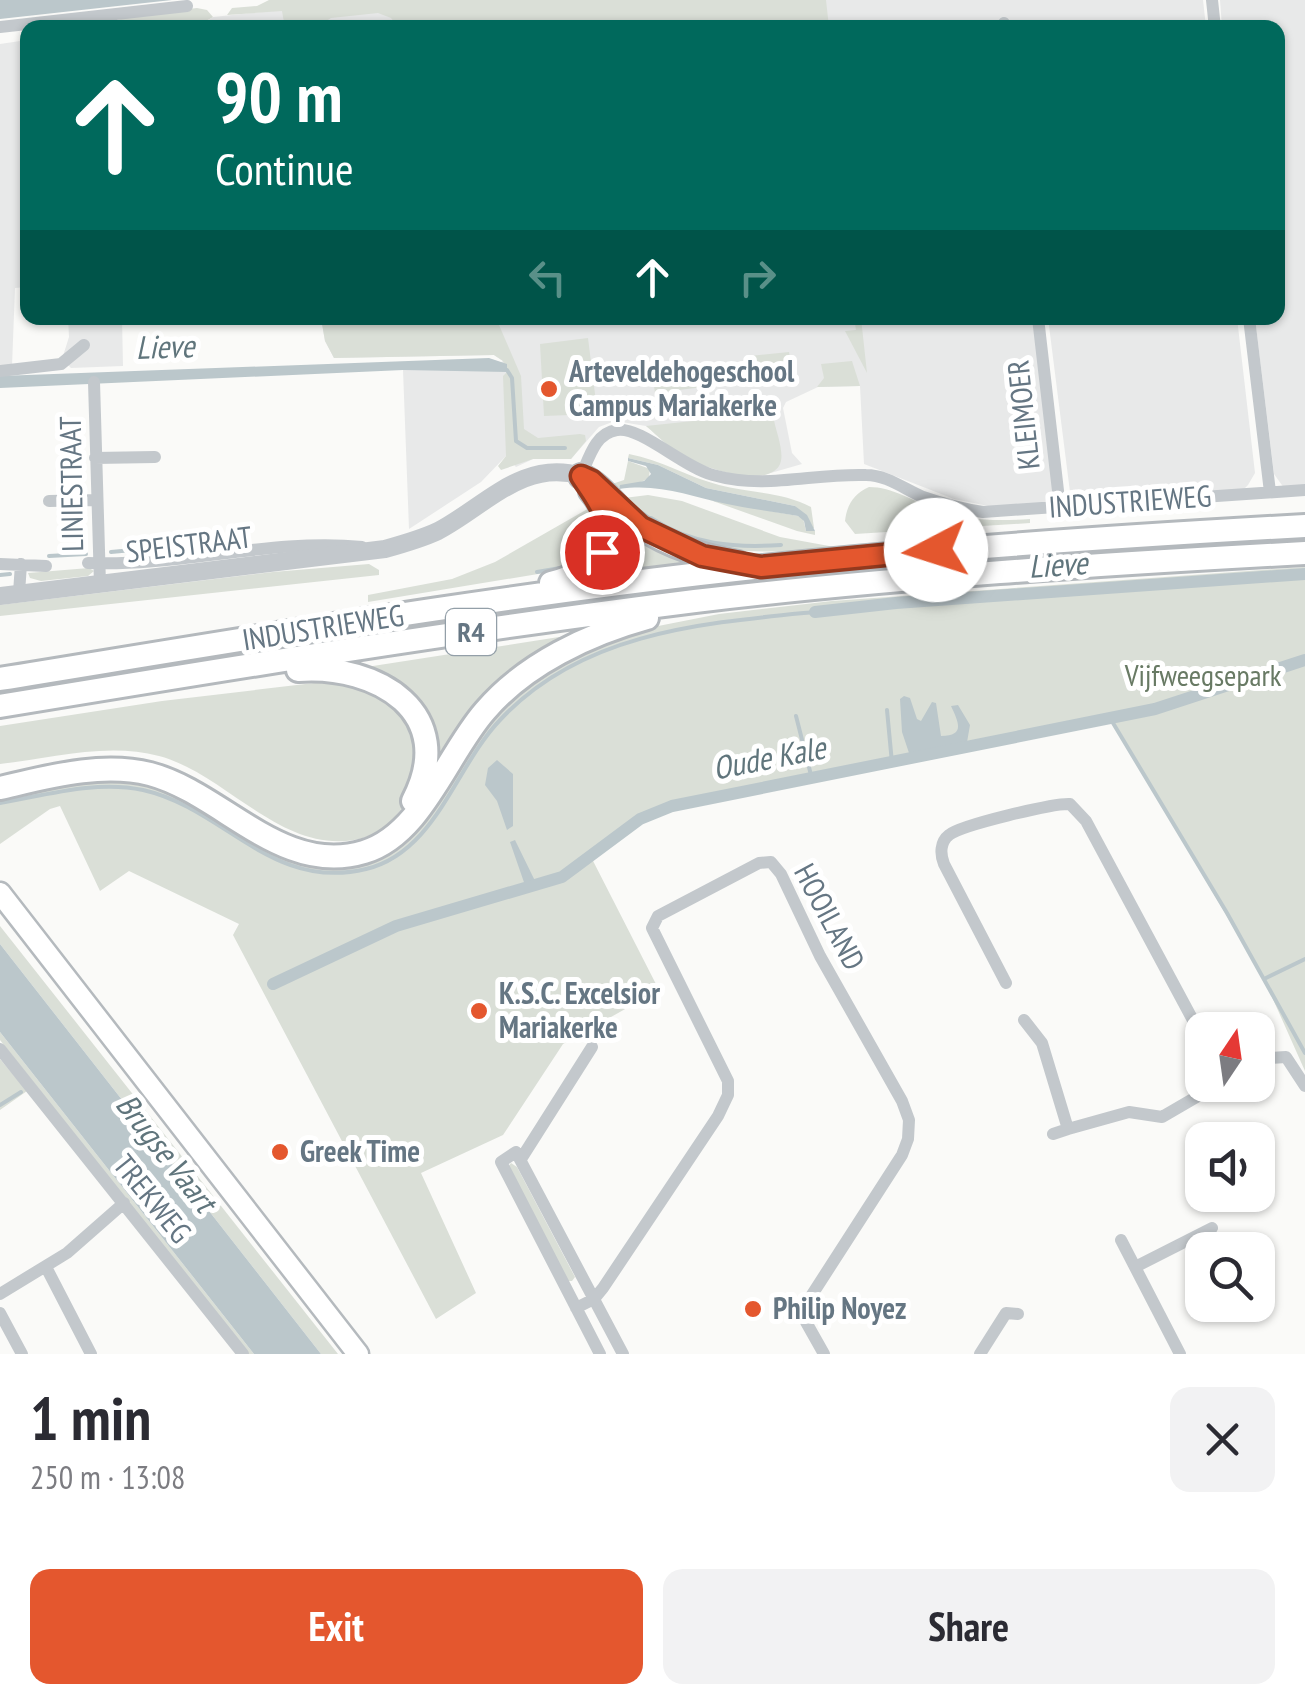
<!DOCTYPE html>
<html lang="en">
<head>
<meta charset="utf-8">
<style>
	:root { --surface:#fff; --page:#f2f2f3; --text:#2b2b33; --muted:#7c7c81; --accent:#e4572e }
	body { margin:0; font-family:"PT Sans Narrow",sans-serif; background:var(--page); color:var(--text); height:100vh; display:flex; flex-direction:column; font-size:38px; white-space:nowrap }
	* { box-sizing:border-box; margin:0 }
	p { font-size:32px; color:var(--muted) }
	.icon { flex:none; width:55px; height:55px; fill:none; stroke:currentColor; stroke-width:2; stroke-linecap:round; stroke-linejoin:round }
	.map { position:relative; height:1354px; overflow:hidden }
	.sheet { display:flex; flex-direction:column; background:var(--surface); flex:1 }
	.sheet>* { flex:none }
	.guide { position:absolute; left:20px; top:20px; width:1265px; height:305px; border-radius:20px; box-shadow:0 2px 8px #0004; background:#00695c; color:#fff; overflow:hidden }
	.needle { width:65px; rotate:13deg }
	.controls { position:absolute; left:1185px; top:1012px; display:grid; gap:20px }
	.controls a { display:grid; place-items:center; width:90px; height:90px; border-radius:20px; background:var(--surface); box-shadow:0 2px 8px #0004; font-size:50px }
	.pin { position:absolute; display:grid; place-items:center; width:85px; height:85px; color:#fff; margin:-42px; border:5px solid #fff; border-radius:50%; box-shadow:0 2px 10px #0007 }
	.me { position:absolute; width:110px; margin:-55px; rotate:265deg; stroke-linejoin:round; filter:drop-shadow(0 0 8px #0008) }
	.turn { display:flex; align-items:center; gap:35px; height:210px; padding:0 30px; font-size:45px }
	.turn .icon { width:130px; height:130px; stroke-width:2.5 }
	.turn b { display:block; font-size:70px; line-height:85px }
	.lanes { display:flex; align-items:center; height:95px; padding:0 30px; background:#0003; justify-content:center; gap:50px; direction:ltr }
	.lanes .off { opacity:.35 }
	.round { display:grid; place-items:center; flex:none; width:105px; height:105px; border-radius:20px; background:var(--page) }
	.summary { display:flex; align-items:center; justify-content:space-between; height:170px; padding:0 30px }
	h1 { font-size:60px; font-weight:600; line-height:75px }
	.primary-button { display:flex; gap:20px; margin-top:auto; padding:20px 30px }
	.primary-button a { flex:1; height:115px; border-radius:20px; background:var(--accent); color:#fff; font-size:40px; font-weight:600; line-height:115px; text-align:center }
	.primary-button a+a { background:var(--page); color:var(--text) }
	.map>svg:first-child { display:block }
	.built { fill:#e8e9e9 }
	.green { fill:#dadfd7 }
	.water { fill:#bbc7cb }
	.lines { fill:none; stroke-linecap:round; stroke-linejoin:round }
	.stream { stroke:#bbc7cb; stroke-width:4 }
	.canal { stroke:#bbc7cb; stroke-width:12 }
	.primary-casing { stroke:#b5babe; stroke-width:25 }
	.trunk-casing { stroke:#b4b9bd; stroke-width:28 }
	.minor { stroke:#c3c8cc; stroke-width:12 }
	.tertiary { stroke:#c3c8cc; stroke-width:18 }
	.primary { stroke:#fff; stroke-width:20 }
	.trunk { stroke:#fff; stroke-width:22 }
	.route-casing { stroke:#94391e; stroke-width:25 }
	.route { stroke:#e4572e; stroke-width:18 }
	.poi-dot { fill:#e4572e; stroke:#fff; stroke-width:4 }
	.labels { text-anchor:middle; stroke-width:10; stroke-linejoin:round; paint-order:stroke }
	.shield { fill:#fff; stroke:#939fa8; stroke-width:2.5 }
	.shield-label { font-size:28px; font-weight:bold; fill:#657683 }
	.poi-label { font-size:30px; font-weight:bold; fill:#657683; stroke:#fff; text-anchor:start }
	.street-label { font-size:30px; fill:#657683; stroke:#fff }
	.park-label { font-size:30px; fill:#687a64; stroke:#fff }
	.water-label { font-size:32px; font-style:italic; fill:#60757c; stroke:#fff }
</style>
</head>
<body>
<div class="map">
<svg width="1305" height="1354" viewBox="0 0 1305 1354">
	<rect width="100%" height="100%" fill="#fafaf8"/>
	<path class="built" d="M380 0H1203L1206 27 196 28 213 17Z
		M1220 0H1305V487L1284 488 1274 474 1255 318H1278V28L1222 27Z
		M27 40V287L15 288 12 366H0V44Z
		M68 318H122L123 366 71 368 62 359 69 337Z
		M321 318H1033L1054 491 1048 503 993 507 954 499 864 464 860 386 818 387 786 402 783 408 792 453 802 464 760 476 681 456 646 426 615 421 599 427 571 459H533L516 467 506 456 481 482 409 529 403 370H487L503 361 494 355 334 358 325 341Z
		M1048 318H1237L1255 473 1248 485 1242 491 1071 500Z"/>
	<path class="green" d="M269 0H826L829 27 399 28 391 18 378 13 331 18 317 27 285 28 282 11 227 15 232 8 257 6Z
		M197 8 207 10 213 17 196 27 96 28 129 16Z
		M321 318H426V321L433 323 496 318 521 376 524 429 538 438 580 434 585 435 586 441 571 459H533L501 470 498 466 506 456 503 376 507 372 503 361 494 355 334 358 325 341Z
		M854 318H861L867 373 845 331 856 330Z
		M588 338 596 402 570 415 544 416 540 344Z
		M789 352 792 372 764 371 750 356Z
		M852 361 860 386 817 387 824 378 821 364Z
		M708 365 711 386 655 393 652 372Z
		M759 414 774 420C776 432 786 455 779 466 764 489 701 467 683 456 670 449 658 436 646 426Z
		M629 454C661 460 688 477 719 485 749 493 783 492 811 507L814 528H811L795 506 706 488 658 465 628 458Z
		M628 461 650 469 649 477C640 486 624 483 616 489L612 484 624 480Z
		M869 487C892 487 914 501 936 510 967 521 997 521 1030 519V523L855 534 845 521C847 504 854 494 869 487Z
		M648 495 682 501 780 537 840 548C757 553 689 562 624 498Z
		M710 500 798 516 803 518 806 531H815V535L797 531Z
		M591 507C607 539 587 555 562 570L368 602V595L452 579 495 562Z
		M614 518 701 561 592 574Z
		M369 564 379 570V575L0 616V605L273 572Z
		M1305 567V1071L1264 979 1110 718 672 806 639 819 590 855 659 990 563 1044 503 1135 421 1173 476 1293 436 1319 233 935 239 924 129 871 100 891 60 806 50 809 0 844V796L108 779 145 783 171 791 227 824 366 861 492 716 540 674 571 657 643 629 719 614 832 601Z
		M89 568 94 571 88 576 41 581 30 578 28 573Z
		M559 637 569 639 541 660 429 786 431 738 360 668Z
		M331 681C354 685 377 689 395 704 438 743 414 827 359 839 282 856 227 774 159 756 108 742 51 758 0 764V726L162 701Z
		M0 926 338 1354H321L0 944Z
		M0 1032 254 1354H248L0 1040Z
		M0 1059 27 1091 0 1110Z
		M511 1163 517 1167 575 1277 572 1281H567L508 1167Z"/>
	<path class="water" d="M0 0H172L0 19Z
		M489 358 507 364V372L403 370 0 388V376Z
		M628 458 658 465 706 488 795 506 807 515 815 531H806L804 521 798 516C774 512 751 509 727 504 689 496 659 483 619 489L620 485 644 481 651 474 646 466 628 461Z
		M904 696 910 698 917 719 921 721 932 702 936 703 941 736C965 736 959 723 951 706L958 705 970 725 966 748 911 759 902 732 900 699Z
		M497 760 513 774V826L507 830 497 801 485 785 488 768Z
		M515 840 537 885 526 888 510 842Z
		M0 944 321 1354H254L0 1032Z"/>
	<g class="lines">
		<path class="stream" d="M507 370 512 378 516 441 527 448H565
			M651 518C692 545 734 548 781 545
			M111 552 154 548
			M49 556 86 554
			M583 556 590 548 594 530
			M537 572 566 567
			M0 575 10 574
			M887 710 892 763
			M796 716 812 779
			M1110 718 1227 913 1305 1053
			M0 803C46 795 96 780 143 790 224 808 272 892 366 869 436 852 455 767 500 720 582 632 703 623 815 612
			M1264 979 1305 959
			M0 1105 21 1092"/>
		<path class="canal" d="M815 612 896 603 1305 574
			M273 984 396 926 562 877 640 819 672 806 1155 709 1305 660"/>
		<defs>
			<path id="primary" d="M0 893 358 1354"/>
			<path id="trunk" d="M581 476C601 485 612 503 629 518 660 544 699 556 738 563
				M551 583C600 572 627 534 591 491
				M298 670C378 664 459 713 413 801
				M0 679C253 638 507 594 763 567 943 548 1124 536 1305 526
				M0 706C231 668 463 630 695 601 897 577 1102 564 1305 553
				M0 788C48 777 101 762 150 774 222 793 282 877 364 852 422 835 447 754 485 711 525 664 589 634 647 618"/>
		</defs>
		<use href="#primary" class="primary-casing"/>
		<use href="#trunk" class="trunk-casing"/>
		<path class="minor" d="M1212 0 1215 28
			M1004 23 1005 28
			M0 27 187 6
			M877 318 878 319
			M1038 318 1060 508
			M1249 318 1270 492
			M0 371 61 364 84 345
			M94 382 100 584
			M95 458 155 457
			M581 476C589 458 595 433 617 430 640 426 683 467 713 475 765 490 813 473 866 475 887 475 904 489 923 497 943 504 962 509 983 512L1305 490
			M49 501 96 500
			M88 563C180 567 271 538 362 547
			M0 564 46 566
			M19 593 21 564
			M1006 983 944 864C940 854 940 842 949 835 961 825 1054 803 1070 804L1086 821 1202 1037
			M1024 1020 1042 1043 1068 1129 1129 1112 1162 1117 1217 1085
			M0 1049 243 1354
			M1258 1064 1270 1058 1286 1057 1305 1086
			M1053 1134 1068 1129
			M521 1159 592 1047
			M1121 1240 1180 1354
			M46 1267 91 1354
			M1135 1267 1212 1228
			M0 1294 67 1253 124 1203
			M576 1308 594 1299 603 1288 718 1116 728 1095V1081L652 928 658 916 759 863 771 862 781 874 820 956 902 1101 909 1120 908 1139 902 1155 806 1304V1322L824 1354
			M0 1313 22 1354
			M600 1354 501 1162 516 1152 623 1354
			M980 1354 1006 1313 1018 1314"/>
		<path class="tertiary" d="M0 596 385 549C403 544 421 539 438 531 484 507 524 458 581 476"/>
		<use href="#primary" class="primary"/>
		<use href="#trunk" class="trunk"/>
	</g>
	<g class="lines">
		<defs>
			<path id="route" d="M602 552C616 520 597 501 581 476L592 481 641 527 702 556 761 567 936 550"/>
		</defs>
		<use href="#route" class="route-casing"/>
		<use href="#route" class="route"/>
	</g>
	<g class="poi-dot">
		<circle cx="549" cy="389" r="10"/>
		<circle cx="479" cy="1011" r="10"/>
		<circle cx="280" cy="1152" r="10"/>
		<circle cx="753" cy="1309" r="10"/>
	</g>
	<g class="labels">
		<rect class="shield" x="446" y="609" width="50" height="46" rx="8"/>
		<g class="shield-label">
			<text x="471" y="642">R4</text>
		</g>
		<g class="poi-label">
			<text x="569" y="382">Arteveldehogeschool<tspan x="569" dy="34">Campus Mariakerke</tspan></text>
			<text x="499" y="1004">K.S.C. Excelsior<tspan x="499" dy="34">Mariakerke</tspan></text>
			<text x="300" y="1162">Greek Time</text>
			<text x="773" y="1319">Philip Noyez</text>
		</g>
		<g class="street-label">
			<text transform="translate(1024 415) rotate(-96)" y="10">KLEIMOER</text>
			<text transform="translate(72 484) rotate(-91)" y="10">LINIESTRAAT</text>
			<text transform="translate(1130 502) rotate(-4)" y="10">INDUSTRIEWEG</text>
			<text transform="translate(189 545) rotate(-7)" y="10">SPEISTRAAT</text>
			<text transform="translate(323 628) rotate(-9)" y="10">INDUSTRIEWEG</text>
			<text transform="translate(829 917) rotate(62)" y="10">HOOILAND</text>
			<text transform="translate(152 1199) rotate(51)" y="10">TREKWEG</text>
		</g>
		<g class="park-label">
			<text x="1203" y="686">Vijfweegsepark</text>
		</g>
		<g class="water-label">
			<text transform="translate(165 347) rotate(-2)" y="11">Lieve</text>
			<text transform="translate(1058 565) rotate(-4)" y="11">Lieve</text>
			<text transform="translate(769 758) rotate(-11)" y="11">Oude Kale</text>
			<text transform="translate(166 1153) rotate(52)" y="11">Brugse Vaart</text>
		</g>
	</g>
</svg>
<div class="controls">
<a><svg class="needle" viewBox="-14 -14 28 28"><path d="M0-13l5 13h-10z" fill="#e53935"/><path d="M0 13l5-13h-10z" fill="#7c7c81"/></svg></a>
<a><svg class="icon" aria-label="sound" viewBox="0 0 24 24"><path d="M4 9h4l5-4v14l-5-4H4zM17 9q2 3 0 6"/></svg></a>
<a><svg class="icon" aria-label="search" viewBox="0 0 24 24"><circle cx="10" cy="10" r="6"/><path d="M15 15l6 6"/></svg></a>
</div>
<div class="pin" style="left:602px;top:552px;background:#d93025"><svg class="icon" aria-label="arrive" viewBox="0 0 24 24"><path d="M6 21V4h12l-3 4 3 4H6"/></svg></div>
<svg class="me" style="left:936px;top:550px" viewBox="-20 -20 40 40"><circle r="19" fill="#fff"/><path d="M0-13L10 11 0 6-10 11z" fill="#e4572e"/></svg>
<div class="guide">
<div class="turn"><svg class="icon" aria-label="ahead" viewBox="0 0 24 24"><path d="M12 20V5M6 11l6-6 6 6"/></svg><div><b>90 m</b>Continue</div></div>
<div class="lanes"><svg class="icon off" aria-label="left" viewBox="0 0 24 24"><path d="M17 20v-9H6M10 6l-5 5 5 5"/></svg><svg class="icon" aria-label="ahead" viewBox="0 0 24 24"><path d="M12 20V5M6 11l6-6 6 6"/></svg><svg class="icon off" aria-label="right" viewBox="0 0 24 24"><path d="M7 20v-9h11M14 6l5 5-5 5"/></svg></div>
</div>
</div>
<section class="sheet">
<div class="summary"><div><h1>1 min</h1><p>250 m · 13:08</p></div><a class="round"><svg class="icon" aria-label="close" viewBox="0 0 24 24"><path d="M6 6l12 12M18 6L6 18"/></svg></a></div>
<div class="primary-button"><a>Exit</a><a>Share</a></div>
</section>
</body>
</html>
